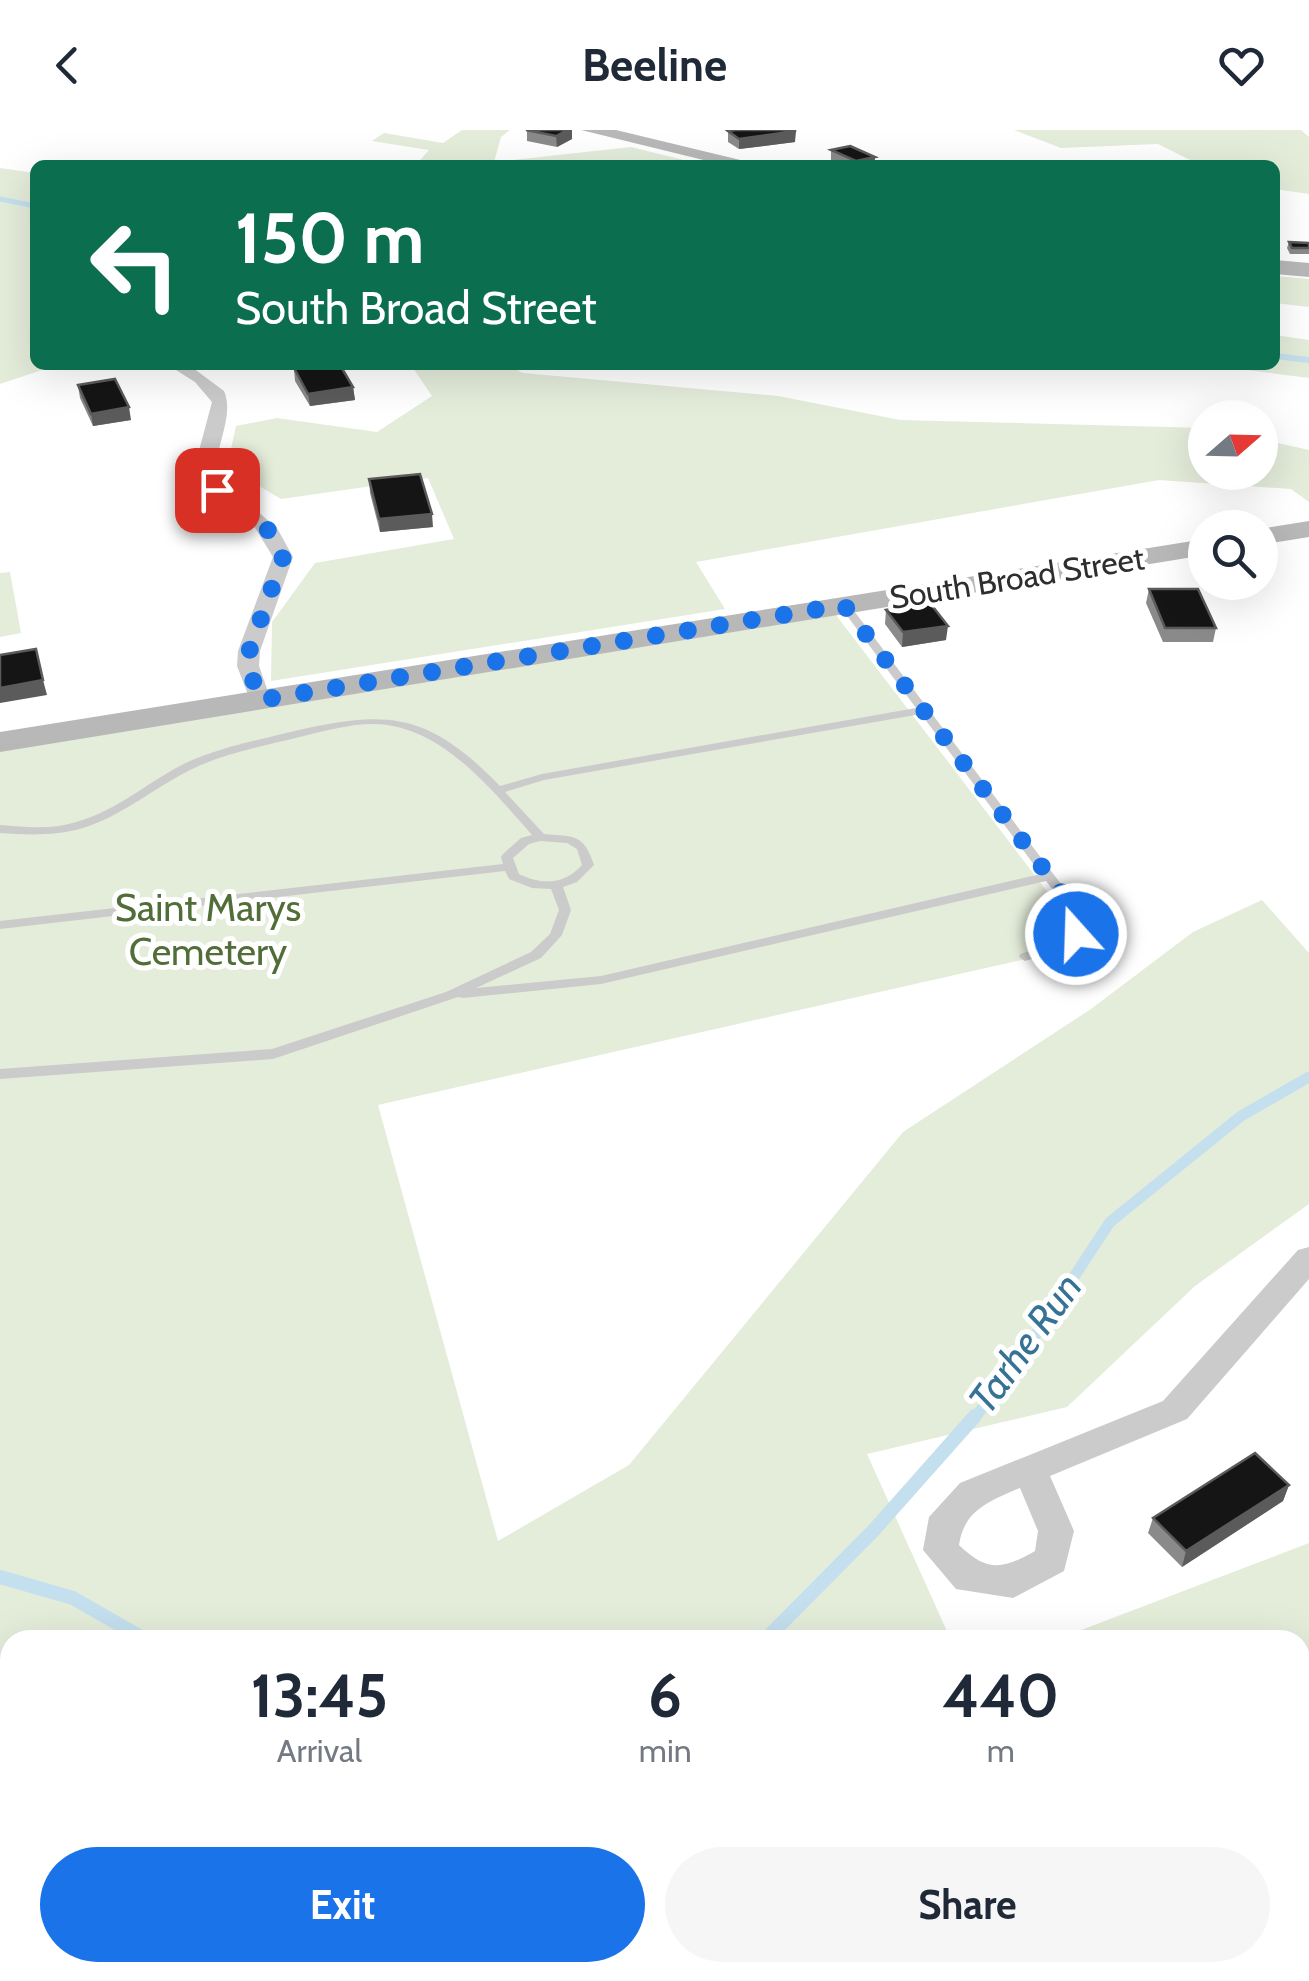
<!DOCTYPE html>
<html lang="en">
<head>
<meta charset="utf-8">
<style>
	:root { --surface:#fff; --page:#f6f6f7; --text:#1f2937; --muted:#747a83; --accent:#1a73e8 }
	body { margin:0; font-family:Cabin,sans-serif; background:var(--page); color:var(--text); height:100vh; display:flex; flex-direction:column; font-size:38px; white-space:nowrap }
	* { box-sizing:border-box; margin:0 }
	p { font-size:32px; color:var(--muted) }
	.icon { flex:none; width:55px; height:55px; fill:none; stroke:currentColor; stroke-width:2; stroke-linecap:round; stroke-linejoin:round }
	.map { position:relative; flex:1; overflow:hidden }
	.sheet { position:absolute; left:0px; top:1500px; width:1310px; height:352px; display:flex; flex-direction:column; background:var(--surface); border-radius:30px 30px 0 0; box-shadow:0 10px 40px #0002 }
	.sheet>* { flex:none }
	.hud { position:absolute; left:30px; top:30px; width:1250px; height:210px; border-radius:15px; box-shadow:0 10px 40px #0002; background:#0b6e4f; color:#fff; overflow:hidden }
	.needle { width:65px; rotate:70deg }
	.fabs { position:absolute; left:1188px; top:270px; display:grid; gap:20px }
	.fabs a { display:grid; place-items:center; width:90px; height:90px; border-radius:50%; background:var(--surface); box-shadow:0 10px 40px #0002; font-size:50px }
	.pin { position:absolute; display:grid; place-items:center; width:85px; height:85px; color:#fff; margin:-42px; border-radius:20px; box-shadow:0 5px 15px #0006 }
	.me { position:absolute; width:110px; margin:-55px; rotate:340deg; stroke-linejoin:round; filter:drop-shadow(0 0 8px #0008) }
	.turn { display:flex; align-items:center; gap:35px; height:210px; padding:0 40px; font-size:45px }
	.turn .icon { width:130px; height:130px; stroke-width:2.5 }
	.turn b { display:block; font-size:70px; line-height:85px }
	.eta { display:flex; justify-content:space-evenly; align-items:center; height:170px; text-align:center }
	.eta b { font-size:60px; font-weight:700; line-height:70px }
	.button { display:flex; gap:20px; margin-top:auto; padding:20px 40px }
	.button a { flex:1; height:115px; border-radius:60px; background:var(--accent); color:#fff; font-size:40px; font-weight:700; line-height:115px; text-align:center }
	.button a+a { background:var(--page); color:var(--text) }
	header { display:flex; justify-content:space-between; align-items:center; height:130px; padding:0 40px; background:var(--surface); font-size:45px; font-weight:700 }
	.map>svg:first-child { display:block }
	.green { fill:#e4ecda }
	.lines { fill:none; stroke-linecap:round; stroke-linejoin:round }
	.stream-far3 { stroke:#c4dfee; stroke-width:5 }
	.stream-far2 { stroke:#c4dfee; stroke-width:6 }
	.stream-far1 { stroke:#c4dfee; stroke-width:11 }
	.stream { stroke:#c4dfee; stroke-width:14 }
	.lane { fill:#cbcbcb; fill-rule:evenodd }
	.street { fill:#cbcbcb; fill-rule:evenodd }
	.secondary { fill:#b8b8b8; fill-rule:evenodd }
	.wall { fill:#8a8a8a }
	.shaded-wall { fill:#5b5b5b }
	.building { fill:#151515; stroke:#5b5b5b; stroke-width:2.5 }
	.route { stroke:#1a73e8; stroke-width:18; stroke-dasharray:0 32.4 }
	.labels { text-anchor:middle; stroke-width:10; stroke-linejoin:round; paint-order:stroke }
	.far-street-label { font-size:32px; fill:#2e2e2e; stroke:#fff }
	.park-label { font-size:38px; fill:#516d38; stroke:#fff }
	.water-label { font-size:40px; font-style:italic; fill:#357296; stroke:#fff }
</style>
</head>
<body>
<header><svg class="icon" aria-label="back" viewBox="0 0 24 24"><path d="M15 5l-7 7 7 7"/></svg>Beeline<svg class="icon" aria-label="heart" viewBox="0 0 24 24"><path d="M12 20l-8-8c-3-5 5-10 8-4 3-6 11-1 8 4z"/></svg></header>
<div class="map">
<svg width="1309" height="1851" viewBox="0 0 1309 1851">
	<rect width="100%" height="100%" fill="#fff"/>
	<path class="green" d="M462 0H510L501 7 494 32 631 17 704 35H416L429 20 372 11 384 3 443 13Z
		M1014 0H1301L1309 7V64L1275 59V35H1200L1158 14 1061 18Z
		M0 38 35 43V235H57L0 254Z
		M1275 146 1309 149V177L1275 173Z
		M1275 205 1309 210V248L1210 235H1275Z
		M411 235H507L523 243 778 266 900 290 1205 298V342H1260V309L1309 320V372L1291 359 1159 350 696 432 725 479 271 551 272 492 315 433 454 409 428 348 281 369 227 337 236 296 277 288 377 302 432 266Z
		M10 442 21 503 0 507V443Z
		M836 485 1088 815 378 975 498 1411 629 1335 903 1002 1091 879 1193 802 1262 770 1309 823V1074L1195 1156 1067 1277 867 1324 951 1510H10V1842L1092 1843 1086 1851H0V621Z
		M1309 1413V1764L1300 1758V1510H1055Z"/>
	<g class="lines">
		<path class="stream-far3" d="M0 69 35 76"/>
		<path class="stream-far2" d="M1275 226 1309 230"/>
		<path class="stream-far1" d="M973 1289 1002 1256 1110 1092 1241 986 1309 947"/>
		<path class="stream" d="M0 1447 73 1468 146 1510
			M765 1510 873 1401 975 1286"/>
		<path class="lane" d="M844 472 848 473 1086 787C1076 817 1053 823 1025 831L1019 827 1020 824C1044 817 1065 812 1074 787L1046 751 601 854 463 868 458 867 273 929 0 949V939L272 919 446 862 531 822 550 804 559 780 551 759 532 758 509 749 505 741 0 799V791L503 734 501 727 503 724 521 708 532 705C491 659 442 596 375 594 347 594 319 602 292 609 258 617 222 624 190 640 154 658 122 686 83 698 56 706 28 705 0 703V695C25 697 51 700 76 692 118 681 151 649 190 631 220 618 254 611 286 603 385 580 425 579 500 656L542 644 916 578 839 475ZM921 584 1041 744 601 846 476 858 541 828 562 805 571 780 563 757 577 752 594 735C583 703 575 707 544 704L505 662 544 650ZM540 711 567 713 577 719 582 735C564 755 542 755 519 744L513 728 529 714Z"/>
		<path class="street" d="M168 235H189L224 261C235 287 214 317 216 346L277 398 293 427 260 521 259 536 271 570 268 575H252L237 536 238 521 273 427 254 396 198 347 197 328 212 272 195 252Z
			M1309 1117V1149L1187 1289 1050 1346 1074 1401 1064 1441 1013 1468 956 1459 923 1420 929 1387 960 1353 1163 1271 1298 1120ZM1020 1358 1038 1401 1035 1421C1002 1440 987 1442 959 1415 964 1380 990 1371 1020 1358Z"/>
		<path class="secondary" d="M581 0H616L761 35H724Z
			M1275 130 1309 133V147L1275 144Z
			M1309 391V407L1260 415V399Z
			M1205 409V425L0 622V602Z"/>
	</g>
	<path class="wall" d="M527 0 572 9 557 17 527 11Z
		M728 1 795 12 739 19 728 12Z
		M831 20 875 27 874 35H840L831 30Z
		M1289 112 1309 113V124H1290L1287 118Z
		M294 238 353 257 355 270 310 276 295 251Z
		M78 255 131 290 93 296 80 268Z
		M369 349 433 397 380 402 370 363Z
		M1149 459 1216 498 1213 512H1163L1146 473Z
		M886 480 946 510 902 517 885 494Z
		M1289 1355 1283 1371 1182 1437 1148 1403 1153 1388Z"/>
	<path class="shaded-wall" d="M568 0H572V9L557 17 556 6Z
		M796 1 795 12 739 19V9Z
		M875 27 874 35H856V31Z
		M353 257 355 270 310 276 308 264Z
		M129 277 131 290 93 296 91 284Z
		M432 384 433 397 380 402 379 389Z
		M948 496 946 510 902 517 903 502Z
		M43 550 47 565 0 573V558Z
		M1289 1355 1283 1371 1182 1437 1186 1421Z"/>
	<path class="building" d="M526 0H568L556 6Z
		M736 0H793L796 1 739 9 728 1Z
		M850 16 875 27 856 31 831 20Z
		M1289 112 1309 113V118H1292Z
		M316 235H340L353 257 308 264 294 238Z
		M115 249 129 277 91 284 78 255Z
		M420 344 432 384 379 389 369 349Z
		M1149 459H1198L1216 498H1165Z
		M930 473 948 496 903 502 886 480Z
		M36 519 43 550 0 558V525Z
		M1255 1323 1289 1355 1186 1421 1153 1388Z"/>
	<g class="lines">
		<path class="route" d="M217 360C242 379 274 395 283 427L249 522 248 536 260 570 844 475 1080 787 1076 804"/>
	</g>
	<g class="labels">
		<g class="far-street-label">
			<text transform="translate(1017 448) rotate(-9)" y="11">South Broad Street</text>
		</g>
		<g class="park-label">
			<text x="208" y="791">Saint Marys<tspan x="208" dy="44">Cemetery</tspan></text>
		</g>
		<g class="water-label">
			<text transform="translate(1025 1213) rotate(-54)" y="14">Tarhe Run</text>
		</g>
	</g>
</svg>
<div class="fabs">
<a><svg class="needle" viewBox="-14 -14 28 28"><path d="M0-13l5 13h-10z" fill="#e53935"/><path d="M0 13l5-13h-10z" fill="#747a83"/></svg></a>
<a><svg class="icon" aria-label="search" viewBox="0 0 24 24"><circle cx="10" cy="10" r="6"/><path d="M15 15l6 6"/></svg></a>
</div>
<div class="pin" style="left:217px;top:360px;background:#d93025"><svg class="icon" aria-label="arrive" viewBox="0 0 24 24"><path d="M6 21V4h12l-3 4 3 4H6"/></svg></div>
<svg class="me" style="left:1076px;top:804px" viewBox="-20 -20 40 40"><circle r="17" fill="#1a73e8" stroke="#fff" stroke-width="3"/><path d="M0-11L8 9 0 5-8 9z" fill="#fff"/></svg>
<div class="hud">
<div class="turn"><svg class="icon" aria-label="left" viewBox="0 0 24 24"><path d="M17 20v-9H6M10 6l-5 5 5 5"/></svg><div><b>150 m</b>South Broad Street</div></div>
</div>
<section class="sheet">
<div class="eta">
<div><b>13:45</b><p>Arrival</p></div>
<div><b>6</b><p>min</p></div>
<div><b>440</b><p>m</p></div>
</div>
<div class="button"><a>Exit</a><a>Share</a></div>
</section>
</div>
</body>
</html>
